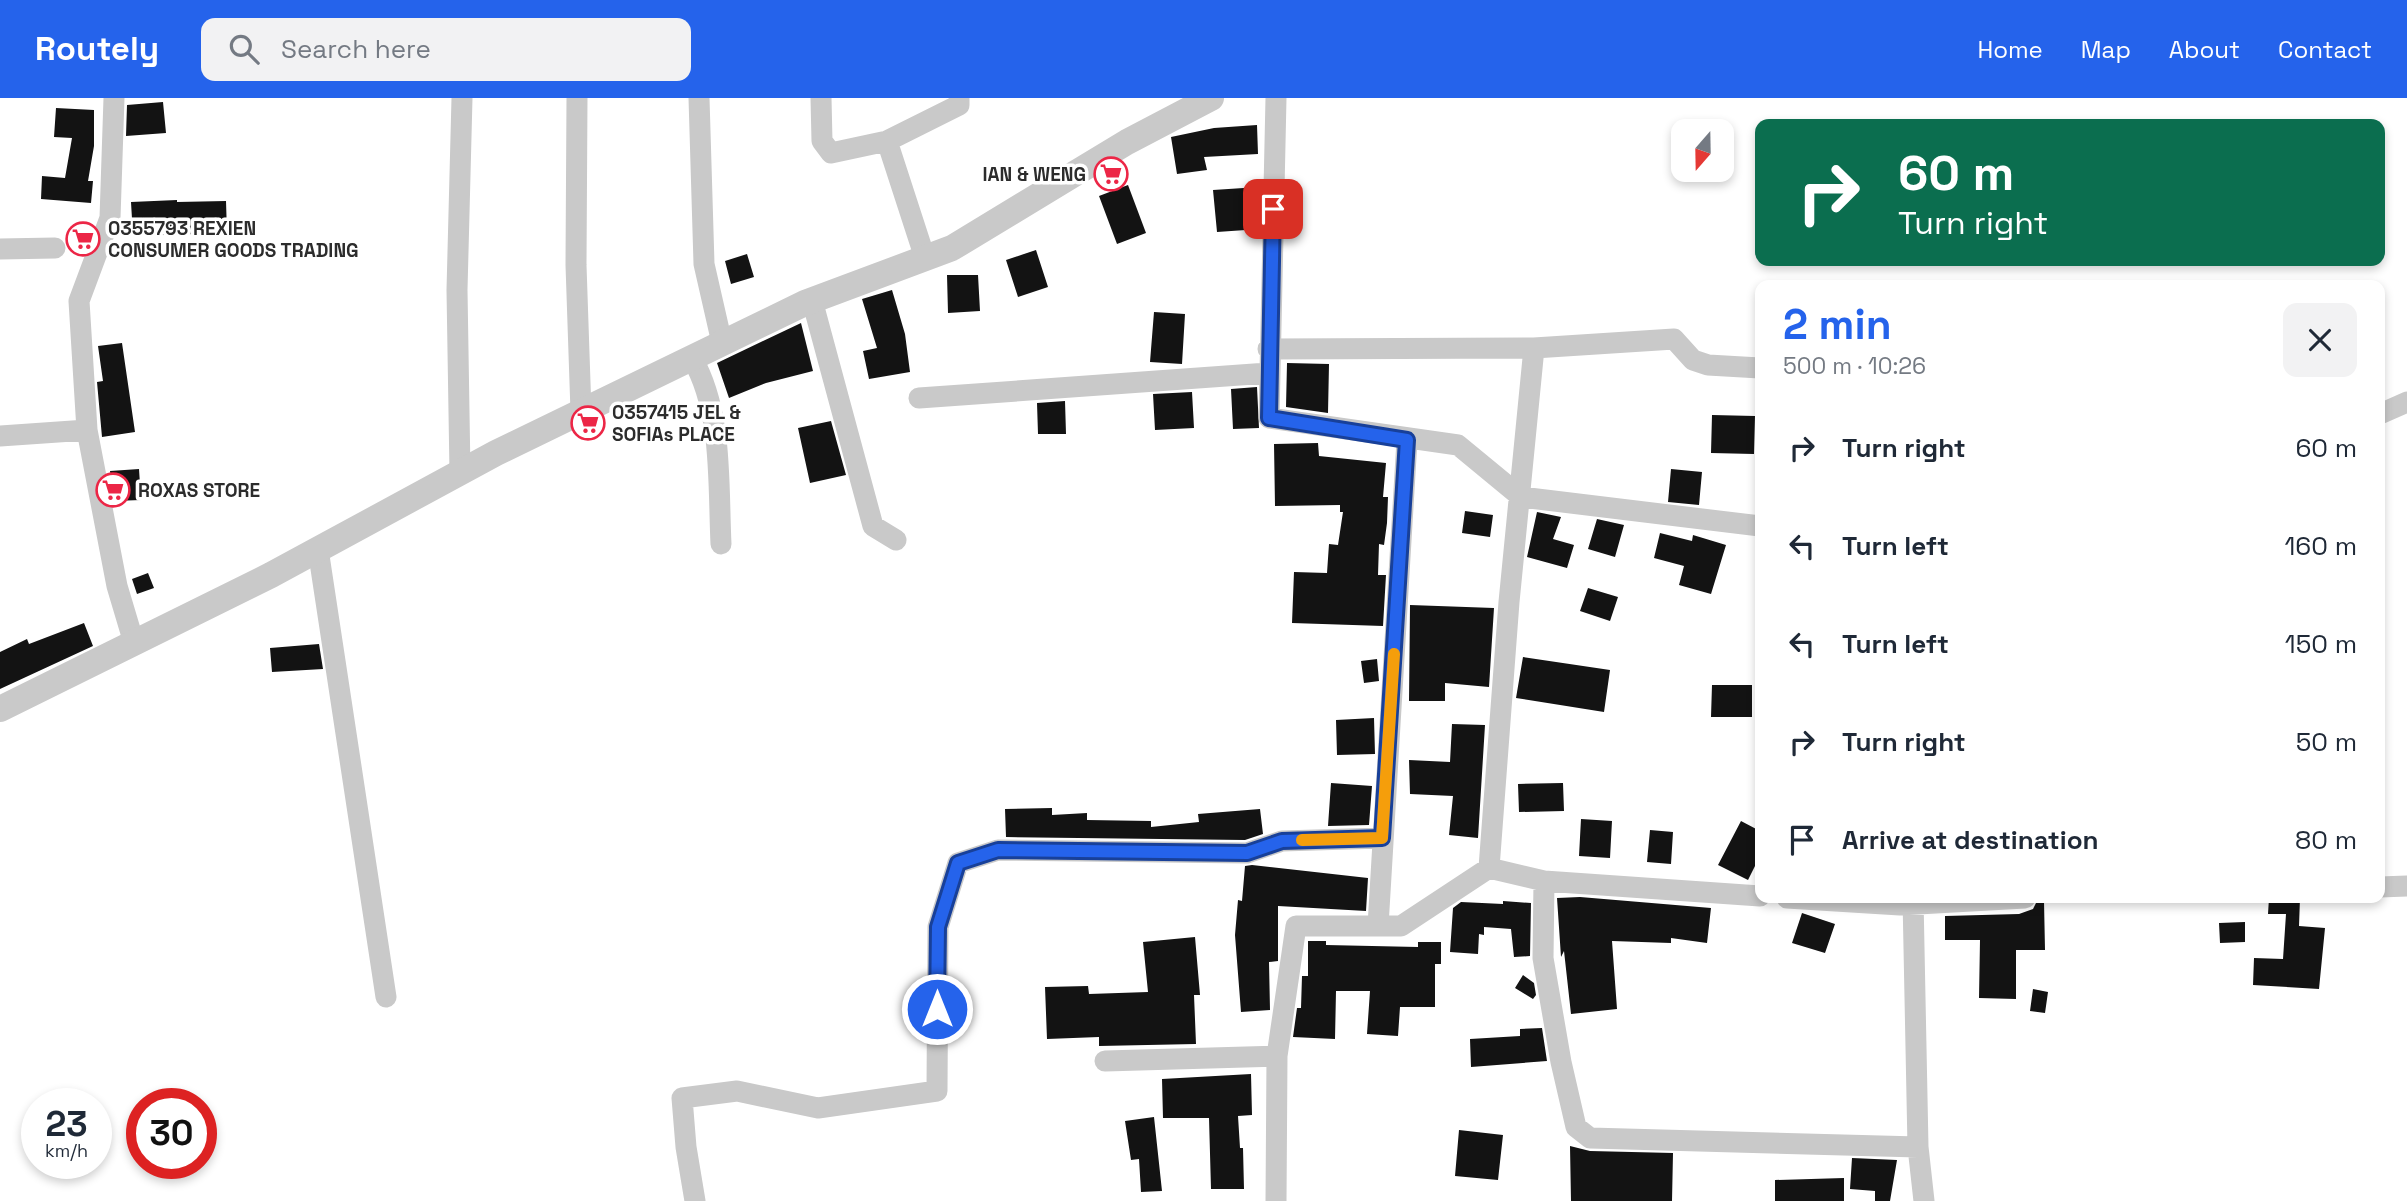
<!DOCTYPE html>
<html lang="en">
<head>
<meta charset="utf-8">
<style>
	:root { --surface:#fff; --page:#f2f2f3; --text:#1f2937; --muted:#747a83; --accent:#2563eb }
	body { margin:0; font-family:"Space Grotesk",sans-serif; background:var(--page); color:var(--text); height:100vh; display:flex; flex-direction:column; font-size:26px; white-space:nowrap }
	* { box-sizing:border-box; margin:0 }
	p { font-size:23px; color:var(--muted) }
	.icon { flex:none; width:38px; height:38px; fill:none; stroke:currentColor; stroke-width:2; stroke-linecap:round; stroke-linejoin:round }
	.map { position:relative; flex:1; overflow:hidden }
	.details { position:absolute; left:1755px; top:182px; width:630px; height:623px; display:flex; flex-direction:column; background:var(--surface); border-radius:14px; box-shadow:0 4px 10px #0003 }
	.details>* { flex:none }
	.guide { position:absolute; left:1755px; top:21px; width:630px; height:147px; border-radius:14px; box-shadow:0 4px 10px #0003; background:#0b6e4f; color:#fff; overflow:hidden }
	.needle { width:46px; rotate:200deg }
	.controls { position:absolute; left:1671px; top:21px; display:grid; gap:14px }
	.controls a { display:grid; place-items:center; width:63px; height:63px; border-radius:14px; background:var(--surface); box-shadow:0 4px 10px #0003; font-size:35px }
	.speed { position:absolute; left:21px; top:990px; display:flex; gap:14px; font-size:35px; font-weight:700; text-align:center }
	.speed>* { display:grid; place-content:center; width:91px; height:91px; border-radius:50%; background:var(--surface); box-shadow:0 4px 10px #0003; line-height:1 }
	.speed small { font-size:18px; font-weight:400 }
	.speed .limit { border:10px solid #d22; background:#fff; color:#111 }
	.pin { position:absolute; display:grid; place-items:center; width:60px; height:60px; color:#fff; margin:-30px; border-radius:14px; box-shadow:0 4px 10px #0006 }
	.me { position:absolute; width:77px; margin:-38px; rotate:0deg; stroke-linejoin:round; filter:drop-shadow(0 0 5px #0008) }
	.turn { display:flex; align-items:center; gap:24px; height:147px; padding:0 28px; font-size:32px }
	.turn .icon { width:91px; height:91px; stroke-width:2.5 }
	.turn b { display:block; font-size:49px; line-height:60px }
	.round { display:grid; place-items:center; flex:none; width:74px; height:74px; border-radius:14px; background:var(--page) }
	.overview { display:flex; align-items:center; justify-content:space-between; height:119px; padding:0 28px }
	h1 { font-size:42px; font-weight:700; line-height:52px; color:var(--accent) }
	ul { padding:0; list-style:none }
	li { display:flex; align-items:center; gap:21px; height:98px; padding:0 28px }
	li div { flex:1 }
	li b { display:block; font-size:26px }
	li em { font-style:normal }
	header { display:flex; align-items:center; gap:42px; box-sizing:border-box; height:98px; padding:0 35px; background:var(--accent); color:#fff }
	header strong { font-size:33px }
	nav { display:flex; gap:38px; margin-inline-start:auto; font-size:24px }
	.search { width:490px; height:63px; background:var(--page); display:flex; align-items:center; gap:18px; box-sizing:border-box; padding:0 24px; border-radius:14px; color:var(--muted); font-size:26px }
	.map>svg:first-child { display:block }
	.building { fill:#131313 }
	.lines { fill:none; stroke-linecap:round; stroke-linejoin:round }
	.minor { stroke:#c9c9c9; stroke-width:21 }
	.tertiary { stroke:#c9c9c9; stroke-width:26 }
	.route-casing { stroke:#184099; stroke-width:18 }
	.route { stroke:#2563eb; stroke-width:12 }
	.slow { stroke:#f59e0b; stroke-width:12 }
	.labels { text-anchor:middle; stroke-width:7; stroke-linejoin:round; paint-order:stroke }
	.poi-label { font-size:19px; font-weight:bold; fill:#2c2c2c; stroke:#fff; text-anchor:start }
</style>
</head>
<body>
<header>
<strong>Routely</strong>
<div class="search"><svg class="icon" aria-label="search" viewBox="0 0 24 24"><circle cx="10" cy="10" r="6"/><path d="M15 15l6 6"/></svg>Search here</div>
<nav><a>Home</a><a>Map</a><a>About</a><a>Contact</a></nav>
</header>
<div class="map">
<svg width="2407" height="1103" viewBox="0 0 2407 1103">
	<rect width="100%" height="100%" fill="#fff"/>
	<path class="building" d="M163 4 166 35 126 38 127 7Z
		M56 10 94 12V48L88 83H93L91 105 41 101 42 78 65 80 72 40 54 39Z
		M1257 27 1258 56 1204 59 1207 72 1177 76 1171 39 1214 30Z
		M1128 87 1146 135 1117 146 1099 98Z
		M1259 89 1260 131 1217 134 1213 92Z
		M177 102V104L226 103 227 135 133 138 131 104Z
		M1036 152 1048 189 1018 199 1006 162Z
		M747 156 754 179 731 186 725 163Z
		M947 177H978L980 213 948 215Z
		M892 192 905 236 910 274 869 281 863 253 877 250 862 201Z
		M1154 214 1185 216 1182 266 1150 264Z
		M801 225 813 273 766 285 729 300 717 265Z
		M122 245 135 334 102 339 97 284 103 283 98 248Z
		M1287 265 1329 266 1328 315 1286 309Z
		M1257 289 1259 330 1233 331 1231 291Z
		M1192 294 1194 330 1155 332 1153 296Z
		M1065 303 1066 336H1038L1037 305Z
		M1712 317 1755 318 1754 356 1711 355Z
		M831 323 846 377 810 385 798 330Z
		M1318 345 1319 358 1386 365 1383 399H1388L1387 425 1384 447 1379 446 1378 477H1386L1383 528 1292 525 1294 474 1327 475 1329 446 1338 447 1343 414H1340V407L1275 408 1274 346Z
		M139 371 141 402 114 403 110 373Z
		M1671 371 1702 374 1699 407 1668 404Z
		M1465 413 1493 417 1490 439 1462 435Z
		M1537 414 1561 419 1553 441 1574 447 1567 470 1527 459Z
		M1597 421 1624 427 1615 459 1588 451Z
		M1660 435 1692 443 1693 437 1726 447 1711 496 1679 487 1684 468 1654 460Z
		M148 475 154 490 137 496 132 481Z
		M1588 490 1618 499 1610 523 1580 513Z
		M1410 507 1494 510 1489 589 1445 585V603H1409Z
		M84 525 93 548 0 591V554L27 541 29 546Z
		M319 546 323 571 272 574 270 550Z
		M1523 559 1610 572 1604 614 1516 600Z
		M1377 561 1379 583 1364 585 1361 563Z
		M1712 587H1752V619H1711Z
		M1374 620 1375 656 1337 657 1336 622Z
		M1452 626 1485 627 1478 740 1449 737 1453 698 1410 696 1409 662 1450 664Z
		M1331 685 1372 688 1369 727 1328 728Z
		M1563 685 1564 713 1519 714 1518 686Z
		M1052 710V717L1087 715V722L1151 723V729L1199 724 1198 716 1260 711 1263 736 1245 742 1006 739 1005 711Z
		M1581 721 1612 723 1610 760 1579 758Z
		M1741 723 1760 733V758L1748 782 1718 767Z
		M1650 732 1673 734 1671 766 1647 764Z
		M1252 767 1368 780 1366 813 1278 808V863L1269 864 1270 912 1241 914 1235 837 1238 802 1242 803 1245 768Z
		M1580 799 1711 810 1707 845 1671 840V845L1612 843 1617 911 1571 916 1564 853 1561 859 1557 800Z
		M2269 800H2300L2299 828 2325 830 2319 891 2253 887 2254 860 2283 861 2286 816H2268Z
		M1503 803 1531 805 1530 858 1514 859 1511 831 1484 829V837L1479 836 1478 856 1450 854 1453 810 1461 804 1503 806Z
		M2037 803H2044L2045 852H2016V901L1979 900 1980 842H1945V818L2019 816 2033 811Z
		M1802 815 1835 826 1825 855 1792 845Z
		M2245 824V844L2220 845 2219 825Z
		M1195 839 1200 897H1194L1196 946 1099 948V939L1047 941 1045 889 1088 888 1089 896 1148 894 1143 844Z
		M1308 843H1326V847L1418 849V844H1441V866H1435V909H1400L1398 938 1367 936 1370 893H1336L1335 941 1293 939 1297 910H1301L1302 878H1308Z
		M1523 877 1534 885 1536 897 1533 901 1515 890Z
		M2033 891 2048 894 2045 915 2030 913Z
		M1542 930 1547 963 1471 969 1470 941 1520 938V931Z
		M1251 976 1252 1017 1238 1018 1240 1050H1243L1244 1091H1211L1209 1020H1163L1162 981Z
		M1154 1019 1162 1093 1141 1094 1139 1061 1131 1062 1125 1023Z
		M1459 1032 1503 1037 1498 1082 1455 1078Z
		M1570 1048 1590 1053 1673 1055 1672 1103H1571Z
		M1852 1060 1897 1062 1890 1103H1875V1093L1850 1091Z
		M1844 1080V1103H1775V1082Z"/>
	<g class="lines">
		<path class="minor" d="M114 0 110 120 79 203 87 332 117 488 134 545
			M577 0 576 167 581 314
			M699 0 704 166 722 245
			M821 0 822 43 831 55 887 43 959 7V0
			M1276 0 1269 320 1458 347 1521 399 1760 428
			M887 43 925 160
			M0 151 55 150
			M812 202 873 428 896 442
			M1268 251 1534 250 1674 241 1693 262 1708 267 1760 270
			M692 260C723 314 718 384 721 446
			M919 300 1268 275
			M2380 316 2407 304
			M0 338 87 332
			M460 375 457 192 462 0
			M318 451 386 899
			M1489 770 1544 783 1760 798
			M1544 783 1543 860 1561 964 1576 1029 1590 1040 1918 1049 1913 800
			M2380 789 2407 788
			M1787 800 1900 807 2025 800
			M1378 828 1407 342
			M1105 963 1277 958
			M1918 1049 1924 1103
			M695 1103 686 1049 682 1000 737 993 818 1010 937 993 938 829 958 765 998 752 1247 755 1282 743 1382 740
			M1276 1103 1277 958 1296 828H1401L1489 770 1509 504 1534 250"/>
		<path class="tertiary" d="M0 611 271 477 496 355 805 205 952 150 1127 44 1211 0"/>
	</g>
	<g class="lines">
		<defs>
			<path id="route" d="M937 911 938 829 958 765 998 752 1247 755 1282 743 1382 740 1407 342 1269 320 1273 111"/>
		</defs>
		<use href="#route" class="route-casing"/>
		<use href="#route" class="route"/>
		<path class="slow" d="M1302 742 1382 740 1394 556"/>
	</g>
	<defs>
		<symbol id="supermarket-ring" viewBox="-11 -11 22 22"><circle r="9.5" fill="#fff" stroke="#ec2646" stroke-width="1.5"/><path d="M-6-5.5h2.5l.6 2H6L4.5 2H-2.5L-4.4-4H-6ZM-1.5 3.2a1.3 1.3 0 1 0 .1 0ZM3 3.2a1.3 1.3 0 1 0 .1 0Z" fill="#ec2646"/></symbol>
	</defs>
	<g fill-rule="evenodd">
		<use href="#supermarket-ring" x="1092" y="57" width="38" height="38"/>
		<use href="#supermarket-ring" x="64" y="122" width="38" height="38"/>
		<use href="#supermarket-ring" x="569" y="306" width="38" height="38"/>
		<use href="#supermarket-ring" x="94" y="373" width="38" height="38"/>
	</g>
	<g class="labels">
		<g class="poi-label">
			<text x="1086" y="83" text-anchor="end">IAN &amp; WENG</text>
			<text x="108" y="137">0355793 REXIEN<tspan x="108" dy="22">CONSUMER GOODS TRADING</tspan></text>
			<text x="612" y="321">0357415 JEL &amp;<tspan x="612" dy="22">SOFIAs PLACE</tspan></text>
			<text x="138" y="399">ROXAS STORE</text>
		</g>
	</g>
</svg>
<div class="controls">
<a><svg class="needle" viewBox="-14 -14 28 28"><path d="M0-13l5 13h-10z" fill="#e53935"/><path d="M0 13l5-13h-10z" fill="#747a83"/></svg></a>
</div>
<div class="speed"><div>23<small>km/h</small></div><div class="limit">30</div></div>
<div class="pin" style="left:1273px;top:111px;background:#d93025"><svg class="icon" aria-label="arrive" viewBox="0 0 24 24"><path d="M6 21V4h12l-3 4 3 4H6"/></svg></div>
<svg class="me" style="left:937px;top:911px" viewBox="-20 -20 40 40"><circle r="17" fill="#2563eb" stroke="#fff" stroke-width="3"/><path d="M0-11L8 9 0 5-8 9z" fill="#fff"/></svg>
<div class="guide">
<div class="turn"><svg class="icon" aria-label="right" viewBox="0 0 24 24"><path d="M7 20v-9h11M14 6l5 5-5 5"/></svg><div><b>60 m</b>Turn right</div></div>
</div>
<section class="details">
<div class="overview"><div><h1>2 min</h1><p>500 m · 10:26</p></div><a class="round"><svg class="icon" aria-label="close" viewBox="0 0 24 24"><path d="M6 6l12 12M18 6L6 18"/></svg></a></div>
<ul>
<li><svg class="icon" aria-label="right" viewBox="0 0 24 24"><path d="M7 20v-9h11M14 6l5 5-5 5"/></svg><div><b>Turn right</b></div><em>60 m</em></li>
<li><svg class="icon" aria-label="left" viewBox="0 0 24 24"><path d="M17 20v-9H6M10 6l-5 5 5 5"/></svg><div><b>Turn left</b></div><em>160 m</em></li>
<li><svg class="icon" aria-label="left" viewBox="0 0 24 24"><path d="M17 20v-9H6M10 6l-5 5 5 5"/></svg><div><b>Turn left</b></div><em>150 m</em></li>
<li><svg class="icon" aria-label="right" viewBox="0 0 24 24"><path d="M7 20v-9h11M14 6l5 5-5 5"/></svg><div><b>Turn right</b></div><em>50 m</em></li>
<li><svg class="icon" aria-label="arrive" viewBox="0 0 24 24"><path d="M6 21V4h12l-3 4 3 4H6"/></svg><div><b>Arrive at destination</b></div><em>80 m</em></li>
</ul>
</section>
</div>
</body>
</html>
